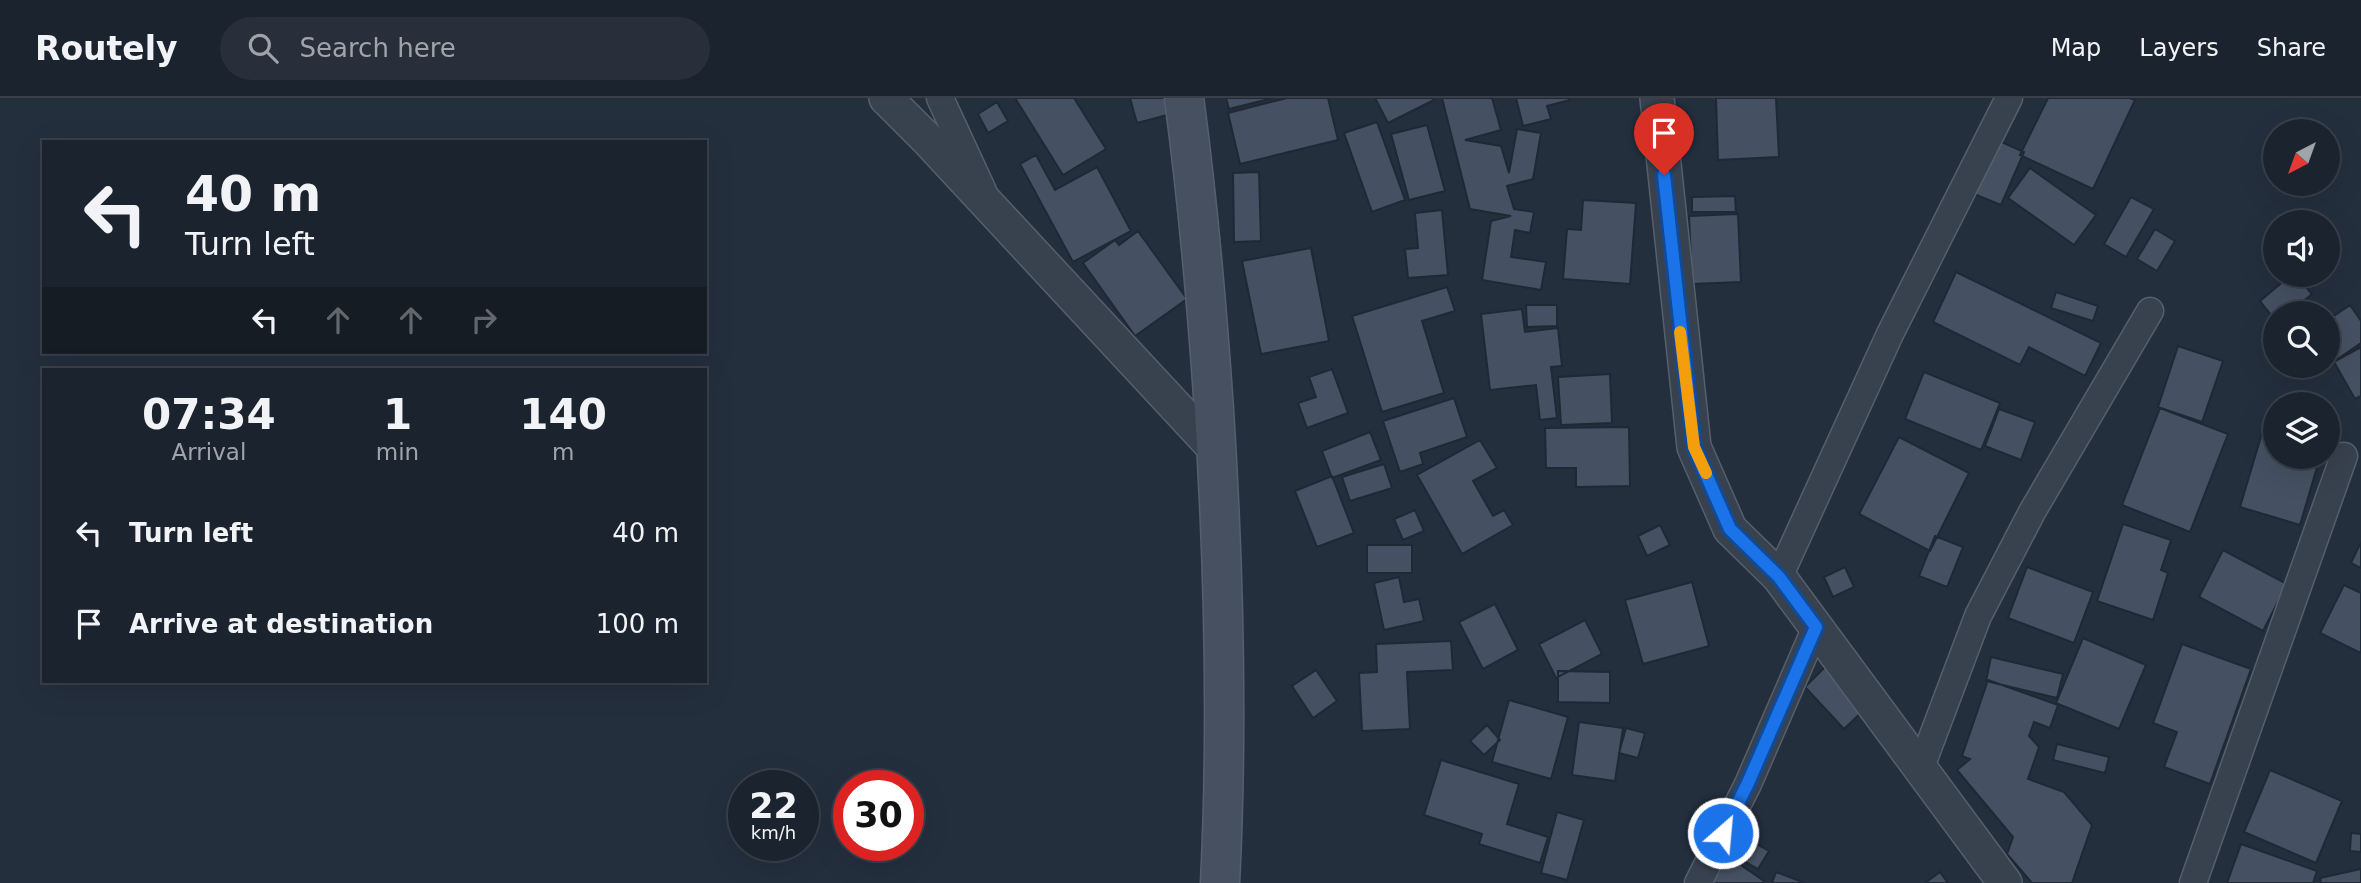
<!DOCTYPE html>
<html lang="en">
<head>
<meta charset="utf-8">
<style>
	:root { --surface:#1b232e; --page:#282f3a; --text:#f1f3f6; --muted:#a0a4aa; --line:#39404a }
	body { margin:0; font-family:"DejaVu Sans",sans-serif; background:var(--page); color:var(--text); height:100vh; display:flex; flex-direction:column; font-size:26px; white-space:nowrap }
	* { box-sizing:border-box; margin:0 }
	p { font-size:23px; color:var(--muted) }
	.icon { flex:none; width:38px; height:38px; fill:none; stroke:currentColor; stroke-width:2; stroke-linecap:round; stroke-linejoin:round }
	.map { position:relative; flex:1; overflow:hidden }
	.details { position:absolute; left:42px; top:270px; width:665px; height:315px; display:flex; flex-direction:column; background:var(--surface); border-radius:0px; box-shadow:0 7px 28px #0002,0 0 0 2px var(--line) }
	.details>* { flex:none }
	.top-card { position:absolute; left:42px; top:42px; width:665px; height:214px; border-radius:0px; box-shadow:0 7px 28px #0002,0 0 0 2px var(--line); background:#1b232e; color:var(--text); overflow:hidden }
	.needle { width:46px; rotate:221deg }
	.buttons { position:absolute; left:2263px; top:21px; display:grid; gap:14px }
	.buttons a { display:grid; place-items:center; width:77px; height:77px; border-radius:50%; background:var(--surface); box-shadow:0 7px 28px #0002,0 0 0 2px var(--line); font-size:35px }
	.speed { position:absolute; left:728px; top:672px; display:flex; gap:14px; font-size:35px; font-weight:700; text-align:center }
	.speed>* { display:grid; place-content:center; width:91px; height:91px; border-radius:50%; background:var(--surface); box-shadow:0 7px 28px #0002,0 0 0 2px var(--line); line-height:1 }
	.speed small { font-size:18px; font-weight:400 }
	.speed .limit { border:10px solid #d22; background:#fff; color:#111 }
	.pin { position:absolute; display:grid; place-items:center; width:60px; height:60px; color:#fff; margin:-72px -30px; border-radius:50% 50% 50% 0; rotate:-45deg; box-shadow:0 0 7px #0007 }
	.pin .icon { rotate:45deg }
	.me { position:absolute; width:77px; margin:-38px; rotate:27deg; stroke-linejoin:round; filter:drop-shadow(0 0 5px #0008) }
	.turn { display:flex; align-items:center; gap:24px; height:147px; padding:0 28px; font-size:32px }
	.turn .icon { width:91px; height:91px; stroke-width:2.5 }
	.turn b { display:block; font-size:49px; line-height:60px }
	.lanes { display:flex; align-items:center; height:66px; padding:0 28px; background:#0003; justify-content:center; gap:35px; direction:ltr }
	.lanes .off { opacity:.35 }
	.eta { display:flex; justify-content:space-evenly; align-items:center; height:119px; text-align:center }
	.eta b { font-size:42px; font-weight:700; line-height:49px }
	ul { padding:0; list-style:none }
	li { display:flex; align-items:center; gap:21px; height:91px; padding:0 28px }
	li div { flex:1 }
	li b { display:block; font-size:26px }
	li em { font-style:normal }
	header { display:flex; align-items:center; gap:42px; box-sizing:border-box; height:98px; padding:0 35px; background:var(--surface); border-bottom:2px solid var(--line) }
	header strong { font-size:33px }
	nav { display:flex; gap:38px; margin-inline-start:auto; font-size:24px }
	.search { width:490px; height:63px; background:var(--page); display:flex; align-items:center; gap:18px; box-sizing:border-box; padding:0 24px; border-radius:38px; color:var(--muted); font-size:26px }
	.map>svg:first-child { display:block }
	.building { fill:#455162; stroke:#1f2835; stroke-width:2 }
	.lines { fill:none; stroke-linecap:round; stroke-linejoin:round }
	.minor-casing { stroke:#565f6c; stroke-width:29 }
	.tertiary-casing { stroke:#565f6c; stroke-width:36 }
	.secondary-casing { stroke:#565f6c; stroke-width:41 }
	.minor { stroke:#38414e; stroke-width:26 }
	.tertiary { stroke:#38414e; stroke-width:33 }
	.secondary { stroke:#465061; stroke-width:38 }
	.route-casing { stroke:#114b97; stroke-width:18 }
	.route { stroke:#1a73e8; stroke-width:12 }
	.slow { stroke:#f59e0b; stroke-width:12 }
</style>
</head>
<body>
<header>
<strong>Routely</strong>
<div class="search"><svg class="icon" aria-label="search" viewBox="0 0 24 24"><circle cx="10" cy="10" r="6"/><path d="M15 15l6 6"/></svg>Search here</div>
<nav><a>Map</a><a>Layers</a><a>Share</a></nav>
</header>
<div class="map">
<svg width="2361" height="785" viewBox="0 0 2361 785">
	<rect width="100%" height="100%" fill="#242f3e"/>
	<path class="building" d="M1015 0H1074L1106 51 1063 77Z
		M1130 0H1171L1175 15 1137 25Z
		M1226 0H1273L1229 11Z
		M1287 0H1328L1338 42 1240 66 1228 15Z
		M1375 0H1433L1434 2 1388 25Z
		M1442 0H1492L1501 32 1465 42 1501 48 1509 75 1517 31 1541 35 1533 81 1507 88 1514 111 1534 114 1530 135 1515 132 1511 159 1546 164 1541 192 1482 182 1491 123 1511 118 1470 111Z
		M1516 0H1569L1570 2 1547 8 1551 21 1523 28Z
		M1716 0H1776L1779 59 1718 62Z
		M2048 0H2130L2135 2 2093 91 2020 57Z
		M997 4 1008 23 988 35 978 16Z
		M1377 24 1405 102 1372 114 1344 35Z
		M1427 27 1445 93 1409 102 1391 36Z
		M1997 42 2024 54 2001 107 1974 96Z
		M1036 57 1055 92 1097 69 1131 133 1073 164 1020 66Z
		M2030 70 2096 117 2074 147 2008 100Z
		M1259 74 1261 143 1234 144 1233 75Z
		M1735 98 1736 114H1692V99Z
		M2131 99 2154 111 2126 159 2104 146Z
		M1583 102 1636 105 1630 186 1563 181 1567 131 1581 132Z
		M1442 112 1448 177 1408 180 1405 151 1418 150 1415 115Z
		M1738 116 1741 184 1692 186 1689 118Z
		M2155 131 2175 143 2157 173 2137 161Z
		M1138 133 1187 201 1135 238 1083 165 1115 142 1119 147Z
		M1311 150 1329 243 1261 256 1242 163Z
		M1956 174 2101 245 2085 278 2029 249 2020 267 1933 224Z
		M2291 177H2296L2312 196 2289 215H2275V222L2260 203Z
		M1447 189 1455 213 1422 223 1444 295 1382 314 1352 218Z
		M2056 194 2098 208 2093 223 2051 210Z
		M1526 207H1557V228L1527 229Z
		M2350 207 2361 223V245L2336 262 2328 248V222Z
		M1522 211 1525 234 1558 230 1562 268 1551 269 1557 320 1540 322 1536 287 1490 292 1481 216Z
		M2178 248 2223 263 2202 324 2158 309Z
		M2361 249V298L2355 301 2334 264Z
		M1332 271 1348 315 1307 330 1298 305 1316 299 1309 279Z
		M1924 274 2000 305 1981 352 1905 321Z
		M1610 276 1612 325 1561 327 1558 279Z
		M1454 300 1467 339 1420 355 1423 366 1400 374 1383 323Z
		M2160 310 2228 336 2190 434 2122 407Z
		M1999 311 2035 324 2021 362 1985 348Z
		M2265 325 2275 327V359H2320L2300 427 2240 409Z
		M1629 329 1630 388 1576 389V370H1546L1545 330Z
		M1370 334 1381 362 1332 380 1322 353Z
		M1899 339 1969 375 1930 453 1859 416Z
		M1480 342 1497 370 1473 383 1493 418 1504 412 1513 427 1462 456 1417 377Z
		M1384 366 1392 390 1350 403 1342 379Z
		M1332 378 1354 435 1317 449 1295 393Z
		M1415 412 1424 433 1403 442 1394 421Z
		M2123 426 2171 442 2161 472 2168 475 2153 522 2097 503Z
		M1660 427 1670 447 1647 458 1638 438Z
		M1935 438 1963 449 1947 489 1919 478Z
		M2361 444V470L2351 465Z
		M1367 447H1412V475H1367Z
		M2223 452 2287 486 2263 533 2199 499Z
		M1845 469 1854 489 1833 499 1824 479Z
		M2027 469 2093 494 2074 545 2008 520Z
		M1399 479 1404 504 1419 501 1424 523 1384 532 1374 485Z
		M1692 484 1709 548 1643 566 1625 502Z
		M2344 487 2361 495V555L2320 535Z
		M1495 506 1518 552 1483 571 1459 524Z
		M1585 522 1602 556 1556 580 1539 546Z
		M2083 540 2146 567 2119 631 2056 605Z
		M1451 543 1453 572 1407 574 1410 631 1362 633 1359 575 1377 574 1376 546Z
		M2182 546 2251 571 2210 686 2164 669 2177 634 2153 625Z
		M1991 559 2063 576 2057 600 1986 583Z
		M1825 569 1865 611 1844 631 1805 589Z
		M1316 572 1337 603 1313 620 1292 588Z
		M1558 573 1610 574V605L1558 604Z
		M1988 582 2058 607 2050 630 2034 624 2029 638 2039 649 2028 681 2064 694 2092 727 2072 785H2032L2007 756 2013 739 1957 672 1970 661 1962 658Z
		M1509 602 1568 619 1551 681 1492 664Z
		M1579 624 1623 630 1615 683 1572 677Z
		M1487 627 1500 642 1484 657 1470 643Z
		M1626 630 1645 635 1638 660 1619 655Z
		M2057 646 2109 659 2105 675 2053 662Z
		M1441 662 1519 686 1507 726 1548 739 1540 765 1479 746 1482 736 1424 717Z
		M2270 672 2342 703 2316 765 2244 734Z
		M1557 714 1584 722 1567 782 1541 775Z
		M2351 735 2361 736V754L2350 753Z
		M1742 738 1769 753 1758 771 1732 756Z
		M2241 746 2317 773 2313 785H2227Z
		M1729 759 1764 783 1763 785H1711Z
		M2361 771V785H2321L2320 780Z
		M1776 774 1805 785H1772Z
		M1940 774 1948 785H1925Z"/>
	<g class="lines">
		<defs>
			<path id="minor" d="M940 0 983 93
				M1779 479 1890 236 2009 0
				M1921 669 1978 518 2032 414 2150 213
				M1698 785 1748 686 1816 529
				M2193 785 2344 358"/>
			<path id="tertiary" d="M886 0 928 42 1216 352
				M1657 0 1694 349 1730 431 1779 479 2005 785"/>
			<path id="secondary" d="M1184 0C1198 104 1207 208 1214 312 1224 470 1228 627 1220 785"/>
		</defs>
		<use href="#minor" class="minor-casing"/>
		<use href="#tertiary" class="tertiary-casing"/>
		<use href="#secondary" class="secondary-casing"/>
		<use href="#minor" class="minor"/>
		<use href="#tertiary" class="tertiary"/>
		<use href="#secondary" class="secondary"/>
	</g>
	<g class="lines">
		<defs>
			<path id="route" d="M1664 77 1694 349 1730 431 1779 479 1816 529 1748 685 1723 735"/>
		</defs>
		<use href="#route" class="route-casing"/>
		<use href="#route" class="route"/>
		<path class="slow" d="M1680 234 1694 349 1706 375"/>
	</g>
</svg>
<div class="buttons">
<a><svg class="needle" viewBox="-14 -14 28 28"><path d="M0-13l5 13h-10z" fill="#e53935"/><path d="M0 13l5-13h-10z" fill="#a0a4aa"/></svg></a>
<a><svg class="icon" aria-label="sound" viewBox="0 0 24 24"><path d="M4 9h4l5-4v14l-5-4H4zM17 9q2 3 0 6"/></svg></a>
<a><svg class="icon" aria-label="search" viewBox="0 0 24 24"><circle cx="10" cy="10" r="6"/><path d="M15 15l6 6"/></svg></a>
<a><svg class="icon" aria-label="layers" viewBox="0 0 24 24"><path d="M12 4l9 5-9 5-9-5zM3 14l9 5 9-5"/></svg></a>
</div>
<div class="speed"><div>22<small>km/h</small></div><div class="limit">30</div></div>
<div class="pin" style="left:1664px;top:77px;background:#d93025"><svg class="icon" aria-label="arrive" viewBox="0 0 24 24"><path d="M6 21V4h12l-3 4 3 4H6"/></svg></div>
<svg class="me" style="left:1723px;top:735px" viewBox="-20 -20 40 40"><circle r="17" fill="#1a73e8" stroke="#fff" stroke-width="3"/><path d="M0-11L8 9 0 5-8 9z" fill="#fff"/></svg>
<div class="top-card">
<div class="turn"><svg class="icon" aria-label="left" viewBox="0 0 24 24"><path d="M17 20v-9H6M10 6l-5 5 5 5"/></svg><div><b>40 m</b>Turn left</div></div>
<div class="lanes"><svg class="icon" aria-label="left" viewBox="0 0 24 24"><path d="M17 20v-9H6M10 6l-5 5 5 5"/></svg><svg class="icon off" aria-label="ahead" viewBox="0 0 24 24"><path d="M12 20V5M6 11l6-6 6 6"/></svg><svg class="icon off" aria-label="ahead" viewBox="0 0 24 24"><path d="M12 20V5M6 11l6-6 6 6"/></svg><svg class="icon off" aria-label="right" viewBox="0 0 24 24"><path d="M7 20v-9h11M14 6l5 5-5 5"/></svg></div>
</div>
<section class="details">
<div class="eta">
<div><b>07:34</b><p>Arrival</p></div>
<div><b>1</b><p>min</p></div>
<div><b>140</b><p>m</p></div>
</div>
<ul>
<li><svg class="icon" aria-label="left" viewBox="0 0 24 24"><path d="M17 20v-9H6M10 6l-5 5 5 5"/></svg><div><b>Turn left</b></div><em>40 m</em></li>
<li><svg class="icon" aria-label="arrive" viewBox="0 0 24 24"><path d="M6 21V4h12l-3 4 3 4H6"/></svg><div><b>Arrive at destination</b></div><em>100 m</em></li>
</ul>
</section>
</div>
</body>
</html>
